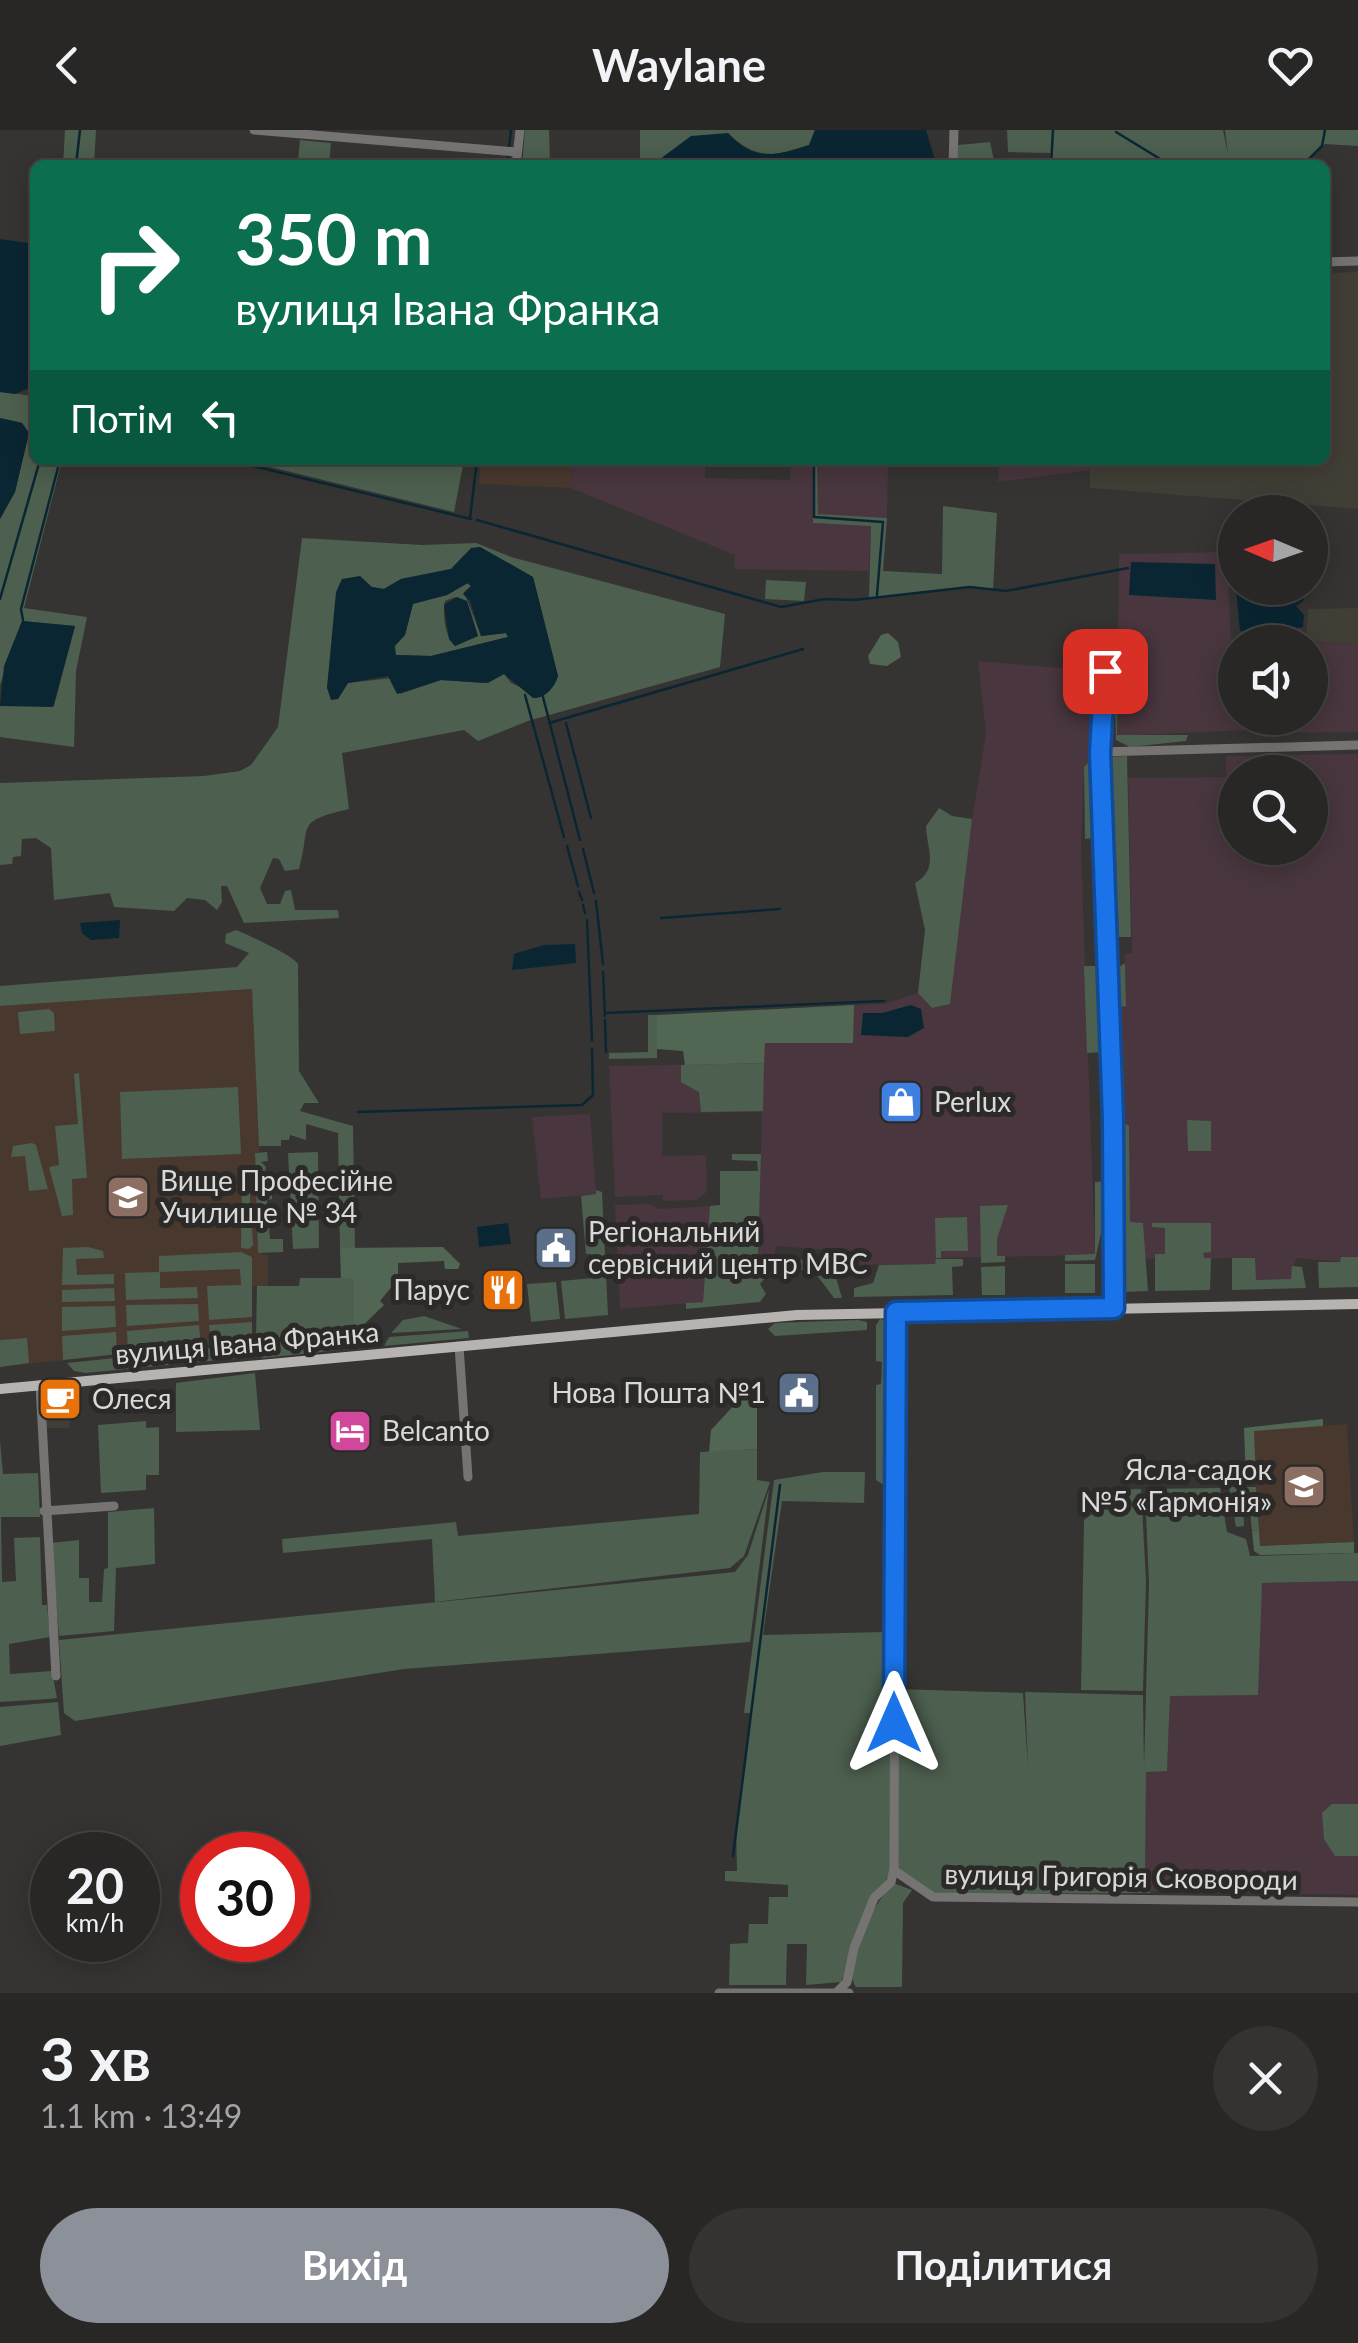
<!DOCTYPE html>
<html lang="uk">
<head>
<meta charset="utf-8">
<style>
	:root { --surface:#282726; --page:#343332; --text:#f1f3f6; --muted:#a5a5a7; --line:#444443; --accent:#8c9099 }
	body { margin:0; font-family:Lato,sans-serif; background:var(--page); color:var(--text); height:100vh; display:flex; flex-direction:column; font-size:38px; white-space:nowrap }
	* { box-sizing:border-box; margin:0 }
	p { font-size:32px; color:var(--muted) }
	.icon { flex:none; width:55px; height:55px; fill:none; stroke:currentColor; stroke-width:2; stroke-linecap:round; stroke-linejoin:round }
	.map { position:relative; height:1863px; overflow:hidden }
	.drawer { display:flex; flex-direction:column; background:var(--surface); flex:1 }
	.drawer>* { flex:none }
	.top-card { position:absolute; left:30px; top:30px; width:1300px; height:305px; border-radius:15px; box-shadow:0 5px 25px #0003,0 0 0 2px var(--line); background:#0b6e4f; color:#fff; overflow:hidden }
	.needle { width:65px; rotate:272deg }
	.tools { position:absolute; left:1218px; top:365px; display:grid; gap:20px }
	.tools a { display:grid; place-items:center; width:110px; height:110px; border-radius:50%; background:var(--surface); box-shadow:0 5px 25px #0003,0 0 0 2px var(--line); font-size:50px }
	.speed { position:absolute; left:30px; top:1702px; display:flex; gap:20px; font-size:50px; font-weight:700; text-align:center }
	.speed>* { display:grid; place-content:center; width:130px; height:130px; border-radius:50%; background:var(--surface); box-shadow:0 5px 25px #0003,0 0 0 2px var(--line); line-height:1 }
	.speed small { font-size:25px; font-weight:400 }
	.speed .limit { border:15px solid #d22; background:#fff; color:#111 }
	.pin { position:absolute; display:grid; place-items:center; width:85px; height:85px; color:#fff; margin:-42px; border-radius:20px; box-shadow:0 5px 15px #0006 }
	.me { position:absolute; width:110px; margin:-55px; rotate:0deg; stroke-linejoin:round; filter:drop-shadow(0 0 8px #0008) }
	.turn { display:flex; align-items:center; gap:35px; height:210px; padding:0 40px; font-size:45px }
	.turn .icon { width:130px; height:130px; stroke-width:2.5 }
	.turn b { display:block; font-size:70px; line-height:85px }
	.then { display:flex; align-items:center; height:95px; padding:0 40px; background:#0003; gap:20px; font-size:38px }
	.round { display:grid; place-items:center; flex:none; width:105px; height:105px; border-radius:52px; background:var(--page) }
	.headline { display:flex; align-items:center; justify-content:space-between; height:170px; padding:0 40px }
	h1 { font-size:60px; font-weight:700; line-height:75px }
	.button { display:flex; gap:20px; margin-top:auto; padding:20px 40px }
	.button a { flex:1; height:115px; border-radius:60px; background:var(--accent); color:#fff; font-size:40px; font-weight:700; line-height:115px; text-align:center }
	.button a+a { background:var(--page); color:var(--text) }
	header { display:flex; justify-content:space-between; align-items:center; height:130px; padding:0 40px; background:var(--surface); font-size:45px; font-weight:700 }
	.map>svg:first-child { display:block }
	.built { fill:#413e36 }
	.industrial { fill:#49363f; fill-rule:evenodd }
	.education { fill:#49382e }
	.green { fill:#4d5f4e; fill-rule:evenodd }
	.forest { fill:#526753 }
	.water { fill:#0a2632; fill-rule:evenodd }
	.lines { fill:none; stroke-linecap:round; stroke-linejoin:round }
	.stream { stroke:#0a2632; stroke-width:2.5 }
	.minor { stroke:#757473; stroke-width:9 }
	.major { stroke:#b6b3b1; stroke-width:10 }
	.route-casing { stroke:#114b97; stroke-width:25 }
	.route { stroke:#1a73e8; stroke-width:18 }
	.labels { text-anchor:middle; stroke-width:10; stroke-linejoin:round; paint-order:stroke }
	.poi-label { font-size:28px; fill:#d9d9d7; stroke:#2b2a28; text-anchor:start }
	.street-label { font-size:28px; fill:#d9d9d7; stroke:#2b2a28 }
</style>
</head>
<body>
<header><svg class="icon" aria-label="back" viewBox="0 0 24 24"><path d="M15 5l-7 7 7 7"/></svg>Waylane<svg class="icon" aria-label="heart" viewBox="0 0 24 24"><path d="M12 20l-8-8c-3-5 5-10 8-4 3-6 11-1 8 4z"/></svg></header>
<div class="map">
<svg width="1358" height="1863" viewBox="0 0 1358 1863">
	<rect width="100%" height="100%" fill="#353432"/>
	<path class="built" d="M1358 142V379L1090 358V330H1325V143Z
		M1358 478V514L1306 512 1308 479Z
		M69 1263 70 1298H46L44 1264Z"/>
	<path class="industrial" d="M572 330H705V348L790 350 791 330H813V393L871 395 869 441 734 439 735 425 571 358Z
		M817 330H888L887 388 817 385Z
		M999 330H1090V340L998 352Z
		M1227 422 1231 509 1294 512H1235V588H1310V513L1358 514V602L1273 603 1271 599 1117 606 1119 424Z
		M978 531 1097 541 1094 626 1084 637 1081 715 1095 1125 937 1128 936 1134 862 1135 854 1125 826 1126 825 1120 776 1116 774 1129H758L762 982 662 983V1026L706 1025 707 1062 696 1070 663 1071 662 1065 615 1067 609 936 763 933 765 913 852 912 854 875 885 874 918 863 932 878 949 874 964 739 986 603Z
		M1358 624V1127H1341V1132L1296 1128 1292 1149 1255 1150 1254 1128 1123 1129 1121 876 1126 875 1125 824 1132 823 1128 648 1226 647V626ZM1235 642H1310V718H1235Z
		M590 984 596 1064 541 1069 532 987Z
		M648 1074 660 1079 710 1076 703 1172 620 1179 615 1075Z
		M1358 1451V1765L1145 1761 1146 1642 1167 1640 1170 1566 1262 1453Z"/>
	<path class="education" d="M481 330H572L571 358 479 354Z
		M252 859 260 1021 255 1023 258 1123 268 1125V1156H252V1210L0 1237V876Z
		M1347 1294 1354 1412 1260 1416 1253 1301Z"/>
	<path class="green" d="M65 0H96L94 35H63Z
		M525 0H549L550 35H522Z
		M640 0H815L809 15C774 27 756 30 728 3L652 35H640Z
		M1007 0H1223L1228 24 1225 0H1358V16L1325 14 1305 35H1050V23L1008 22Z
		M300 10 331 13 329 33 351 35 298 30Z
		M990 12 995 35H957L958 15Z
		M0 262 35 266V330H62L24 478 87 487 76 541 74 617 0 607V576H54L75 496 22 491 0 555V389L15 362 29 303 22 293 0 288Z
		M242 330H464L454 382Z
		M813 330H817L818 384 887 388 883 441 942 444 943 376 997 383 993 460 970 456 869 468 871 396 813 393Z
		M302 408 422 415 476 413 511 427 725 484 720 537 528 591 478 611 464 600 342 623 349 679C293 692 312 695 299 739L285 741 279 729 273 728 260 758 267 774H280L285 761 291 760 295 780H338L339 788 244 793 227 756H221L222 772 217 780 205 770 187 768 174 781 114 777 110 763 54 770 51 718 36 708 22 709 21 726 13 727 12 734 0 735V653L204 646 240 641 251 635 278 597ZM480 417 533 447 558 546 543 567 511 553 504 544 483 553 441 550 400 564 392 548 348 553 338 569 327 558 340 452 384 459 401 449 451 439 471 419Z
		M766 450 806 452 804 471 765 469Z
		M466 453 471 456 464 462 481 506 506 503 508 507 431 526 396 525 395 514 405 505 413 473 447 465ZM455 467 470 481 478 506 455 516C445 507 442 484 445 471Z
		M1114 542H1118L1117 605H1188L1186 611 1130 617 1116 610Z
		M1094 626 1096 701 1093 708 1085 709 1084 637Z
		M1127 626 1131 807H1114L1107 627Z
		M939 678 952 686 972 689 950 874 932 878 918 863 925 800 915 753C940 739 926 716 926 696Z
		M236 800C248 805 293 825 298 834L299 941 319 973H304L300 981 353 996 355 1118H340L338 1003 306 994V1010L290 1005 289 1010H281V1016H259L252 859 0 876V856L237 837 249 823 225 813 226 804Z
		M1125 833 1126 876 1121 877 1122 896 1115 891 1113 841Z
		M1084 836H1098L1101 841 1104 922 1087 923Z
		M49 879 54 883 55 901 20 904 18 882Z
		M648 885H657V928L609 929V923L648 922Z
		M764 933 763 981 701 982 699 962 681 952V935Z
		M79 943 87 1048 72 1049 73 1085 62 1086 49 1037 59 1035 55 996 78 994 74 944Z
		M238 957 241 1024 122 1029 120 962Z
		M1187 990 1211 991V1021H1188Z
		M1122 992 1129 996 1130 1092 1143 1093 1148 1161 1123 1162Z
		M32 1013 36 1015 48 1059 29 1061 25 1026 11 1027 13 1016Z
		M267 1022 268 1031 261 1032 266 1037 263 1056 272 1063V1069L267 1070 270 1109H283V1122L258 1123 255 1023Z
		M318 1022 319 1118 293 1119 288 1023Z
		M732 1024H761L758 1128 788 1130 787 1139H773L760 1154 766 1164 760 1172 686 1179V1173L703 1172 710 1076 720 1075V1041H758L757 1031 732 1030Z
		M242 1049 249 1051 253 1115 249 1119 241 1118Z
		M1108 1051V1072L1095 1130 1065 1131V1125L1095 1124V1052Z
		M596 1060 602 1062 608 1185 565 1189 561 1151 593 1148 591 1124H586L581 1066 596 1064Z
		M1008 1075 997 1109V1126H1005V1132L981 1133 980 1076Z
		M967 1087 968 1121H941V1128H936L935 1088Z
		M1152 1093H1211V1122L1203 1123 1204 1128H1211L1210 1160 1155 1161V1124H1165V1098L1152 1097Z
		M88 1117 103 1121 104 1128 76 1129 77 1145 114 1144V1154L62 1155 63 1118Z
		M241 1122 252 1127V1187L209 1190 207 1156 241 1155 240 1139 160 1142V1158L197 1157 198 1168 126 1170 125 1143 159 1142V1126Z
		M1341 1127H1358V1157L1319 1158 1318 1132H1340Z
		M1232 1128H1255L1256 1150 1291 1149 1292 1136 1302 1137 1306 1158 1232 1160Z
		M936 1129H963V1136L952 1137 953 1165 854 1167V1158L873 1153 879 1135 935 1134Z
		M800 1130 831 1131 842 1168H834L813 1140H799Z
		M1065 1134H1095V1163H1065Z
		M1005 1136V1165H982L981 1137Z
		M300 1148H354V1204L256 1209 257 1156H299Z
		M556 1152 560 1189 531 1192 527 1154Z
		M114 1158 115 1171 62 1172V1160Z
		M198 1174 199 1191 127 1196 126 1175Z
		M115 1176 116 1197 62 1201V1177Z
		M424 1186 462 1199 391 1203 403 1190Z
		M880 1189 892 1192 890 1359 876 1350V1255L881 1254 882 1232 876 1231V1195Z
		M858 1190 867 1192V1200L775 1206 768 1199 775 1193Z
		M252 1192V1210L211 1214 209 1195Z
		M199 1195 201 1215 128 1223 127 1201Z
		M468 1201 469 1208 384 1216 389 1207Z
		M116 1202 117 1224 63 1230 62 1206Z
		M27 1208 29 1233 0 1237V1210Z
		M353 1209 340 1220 263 1228 257 1225V1213Z
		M250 1214V1227L86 1243 74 1241 67 1233Z
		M255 1243 260 1300 176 1302V1253Z
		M146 1291V1298L159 1297V1345H146V1360L101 1363 98 1295Z
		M0 1311 3 1344 38 1343 40 1387H1L2 1452 16 1451 14 1408 40 1407 42 1475H47L50 1507 9 1514 10 1544 52 1541 57 1568 49 1569 0 1572Z
		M757 1319V1350L770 1352 744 1426 730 1438 435 1472 432 1409 283 1423 282 1409 456 1392 458 1406 699 1384 700 1322Z
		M823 1342H865L864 1373 782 1371 763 1505 885 1502 884 1402 888 1404 891 1739 841 1852 806 1855 807 1814H787L786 1855H729L730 1814 748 1813 749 1794H768L769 1767H788V1755L725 1751V1741H737L736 1695 751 1583H744L774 1350Z
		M1256 1357 1259 1400 1252 1401 1249 1372 1243 1373 1244 1396 1236 1397 1229 1357Z
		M1220 1358 1227 1402 1246 1409 1250 1426 1358 1423V1451L1262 1453 1258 1565 1170 1566 1167 1641 1146 1642 1145 1760 1152 1763 935 1764 898 1741 897 1559 1023 1563 1028 1637 1025 1562 1143 1565 1144 1637 1149 1454 1145 1359Z
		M769 1359 750 1512 404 1539 75 1591 64 1583 59 1510 735 1442 748 1425Z
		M1141 1359 1146 1450 1143 1561 1081 1560 1084 1390 1092 1384 1095 1360Z
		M154 1378 155 1434 116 1438 114 1501 59 1506 51 1413 79 1410V1448H89V1472H102L104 1439 108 1438V1382Z
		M58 1572 61 1605 0 1616V1577Z
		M1332 1674H1358V1726H1335L1324 1709 1322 1683Z
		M893 1753 912 1760 903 1773 902 1857H856C839 1833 876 1771 893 1753Z"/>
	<path class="forest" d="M888 503 898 512 901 527 887 536 870 534 868 526 881 505Z
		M854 875 853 913H765L764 933 685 935 683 921 657 919V885Z
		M443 1117 460 1134 458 1139H445L444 1131 398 1133V1149L380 1171 384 1175 354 1204V1149L341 1148 340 1118Z
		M739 1270H757V1319L709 1322 711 1300Z
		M1323 1289V1296L1254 1301 1256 1352 1246 1350 1244 1298Z
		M1259 1400 1260 1416 1354 1412V1423L1260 1425 1254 1421 1252 1401Z"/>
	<path class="water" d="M815 0H926L935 30 934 35H652L691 6 728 3C754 32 775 26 809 15Z
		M0 109 35 114 29 258 15 264 0 262Z
		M0 288 22 293 29 303 15 362 0 389Z
		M480 417 533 447 558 546C555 557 545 569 533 568L504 544 488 553 441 550 397 564 388 546 348 553 338 569 331 570 327 558 336 462 342 449 360 446 372 457 384 459 401 449 451 439 471 418ZM468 453 471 456 463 464 470 471 481 506 506 503 508 507 431 526 396 525 394 517 405 505 413 474 447 465Z
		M1131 432 1215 434 1216 470 1129 465Z
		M1236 458H1305L1304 470 1296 476 1304 485 1303 497 1274 503 1240 501Z
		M457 467 467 471 478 506 455 516 449 509 444 475Z
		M22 491 75 496 53 577 0 576 4 536Z
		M120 790 119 808 91 810 82 803 80 793Z
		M575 814 576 833 512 840 514 824 544 815Z
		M911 875 921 879 924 898 908 907 861 905 863 883H882Z
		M508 1093 511 1114 479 1117 477 1097Z"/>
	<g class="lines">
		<path class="stream" d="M1116 2 1170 35
			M509 18 511 0
			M76 35 80 0
			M507 35 508 27
			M1051 35 1053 0
			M1303 35 1322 16 1325 0
			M228 330 471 389
			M814 330V387L883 392 877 465
			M470 388 477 330
			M477 390 781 477 825 469 854 470 970 457 1006 461 1128 438
			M0 469 40 330
			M23 490 21 479 60 330
			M525 565 564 707
			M543 567 580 710
			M549 593 803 519
			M566 593 591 688
			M567 716 578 756
			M583 719 594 763
			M579 762 582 770
			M596 771 603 834
			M583 775 585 783
			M661 788 780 779
			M587 790 592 910
			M603 842 605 886
			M605 883 884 871
			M605 890 606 922
			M358 982 582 975 593 965 592 919
			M733 1726 780 1355"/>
		<path class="minor" d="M254 0 517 22
			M516 35 520 0
			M953 35 954 0
			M1325 132 1358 131
			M1105 541 1100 622 1113 989 1114 1178
			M1100 622 1358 615
			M459 1216 468 1347
			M40 1255 56 1546
			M44 1381 114 1376
			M895 1741 933 1767 1358 1772
			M719 1863H849
			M836 1863 847 1852 854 1818 874 1768 891 1752 894 1739 896 1182"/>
		<path class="major" d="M0 1259 797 1185 1358 1174"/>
	</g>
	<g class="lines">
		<defs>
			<path id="route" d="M894 1593 896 1182 1114 1178 1113 989 1100 622 1105 541"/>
		</defs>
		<use href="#route" class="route-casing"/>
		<use href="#route" class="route"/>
	</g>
	<defs>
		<symbol id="shop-square" viewBox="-11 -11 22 22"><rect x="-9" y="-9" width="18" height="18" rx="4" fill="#3f7fe0" stroke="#2b2a28"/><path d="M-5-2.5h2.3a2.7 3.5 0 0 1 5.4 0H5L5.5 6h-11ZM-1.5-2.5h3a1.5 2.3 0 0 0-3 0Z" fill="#fff"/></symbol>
		<symbol id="university-square" viewBox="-11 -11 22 22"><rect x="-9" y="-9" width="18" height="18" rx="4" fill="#8d6e63" stroke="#2b2a28"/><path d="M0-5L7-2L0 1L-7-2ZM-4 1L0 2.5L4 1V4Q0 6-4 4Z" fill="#fff"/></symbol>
		<symbol id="civic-square" viewBox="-11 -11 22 22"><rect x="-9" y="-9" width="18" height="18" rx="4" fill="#5c6f8a" stroke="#2b2a28"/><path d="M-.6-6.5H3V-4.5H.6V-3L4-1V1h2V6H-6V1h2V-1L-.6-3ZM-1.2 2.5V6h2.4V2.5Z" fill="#fff"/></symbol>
		<symbol id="restaurant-square" viewBox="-11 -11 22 22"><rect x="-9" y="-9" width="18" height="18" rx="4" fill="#e8710a" stroke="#2b2a28"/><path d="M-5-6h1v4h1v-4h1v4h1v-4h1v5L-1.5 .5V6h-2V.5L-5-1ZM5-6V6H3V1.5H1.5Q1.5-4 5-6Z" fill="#fff"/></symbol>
		<symbol id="cafe-square" viewBox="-11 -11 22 22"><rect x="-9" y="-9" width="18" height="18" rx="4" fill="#e8710a" stroke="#2b2a28"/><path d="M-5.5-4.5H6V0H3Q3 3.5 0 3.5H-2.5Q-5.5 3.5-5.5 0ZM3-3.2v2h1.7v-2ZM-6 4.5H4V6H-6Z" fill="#fff"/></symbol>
		<symbol id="hotel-square" viewBox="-11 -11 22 22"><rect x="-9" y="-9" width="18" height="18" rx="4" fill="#d1479c" stroke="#2b2a28"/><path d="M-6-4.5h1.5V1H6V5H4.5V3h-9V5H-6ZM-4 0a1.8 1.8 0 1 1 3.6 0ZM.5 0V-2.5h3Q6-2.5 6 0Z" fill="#fff"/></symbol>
		<symbol id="school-square" viewBox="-11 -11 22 22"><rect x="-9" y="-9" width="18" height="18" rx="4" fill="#8d6e63" stroke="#2b2a28"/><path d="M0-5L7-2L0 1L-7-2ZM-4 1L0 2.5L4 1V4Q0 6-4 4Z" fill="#fff"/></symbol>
	</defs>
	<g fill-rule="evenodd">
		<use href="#shop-square" x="876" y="947" width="50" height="50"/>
		<use href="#university-square" x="103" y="1042" width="50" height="50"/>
		<use href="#civic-square" x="531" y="1093" width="50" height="50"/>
		<use href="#restaurant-square" x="478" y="1135" width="50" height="50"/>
		<use href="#civic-square" x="774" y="1238" width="50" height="50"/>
		<use href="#cafe-square" x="35" y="1244" width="50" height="50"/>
		<use href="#hotel-square" x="325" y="1276" width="50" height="50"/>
		<use href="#school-square" x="1279" y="1331" width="50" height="50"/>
	</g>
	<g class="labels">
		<g class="poi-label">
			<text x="934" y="982">Perlux</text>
			<text x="160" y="1061">Вище Професійне<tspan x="160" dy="32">Училище № 34</tspan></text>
			<text x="588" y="1112">Регіональний<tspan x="588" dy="32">сервісний центр МВС</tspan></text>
			<text x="470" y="1170" text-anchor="end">Парус</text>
			<text x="766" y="1273" text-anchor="end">Нова Пошта №1</text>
			<text x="92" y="1279">Олеся</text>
			<text x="382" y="1311">Belcanto</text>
			<text x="1272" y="1350" text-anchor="end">Ясла-садок<tspan x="1272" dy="32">№5 «Гармонія»</tspan></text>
		</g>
		<g class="street-label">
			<text transform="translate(247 1213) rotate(-5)" y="10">вулиця Івана Франка</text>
			<text transform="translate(1121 1747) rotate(1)" y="10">вулиця Григорія Сковороди</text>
		</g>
	</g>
</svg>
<div class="tools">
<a><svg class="needle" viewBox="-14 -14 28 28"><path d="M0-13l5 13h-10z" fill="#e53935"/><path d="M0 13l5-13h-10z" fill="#a5a5a7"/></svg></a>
<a><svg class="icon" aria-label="sound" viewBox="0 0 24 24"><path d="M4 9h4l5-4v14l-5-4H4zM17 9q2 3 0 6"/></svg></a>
<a><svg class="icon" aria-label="search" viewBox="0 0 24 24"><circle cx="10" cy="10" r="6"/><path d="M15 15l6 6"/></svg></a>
</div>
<div class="speed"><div>20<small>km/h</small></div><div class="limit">30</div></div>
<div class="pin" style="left:1105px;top:541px;background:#d93025"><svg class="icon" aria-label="arrive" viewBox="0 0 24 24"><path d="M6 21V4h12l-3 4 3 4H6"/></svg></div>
<svg class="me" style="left:894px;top:1593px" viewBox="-20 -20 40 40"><path d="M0-17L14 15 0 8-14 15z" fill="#1a73e8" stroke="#fff" stroke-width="4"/></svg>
<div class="top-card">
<div class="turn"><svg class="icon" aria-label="right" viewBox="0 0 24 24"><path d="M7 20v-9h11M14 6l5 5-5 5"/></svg><div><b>350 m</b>вулиця Івана Франка</div></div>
<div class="then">Потім<svg class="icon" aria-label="left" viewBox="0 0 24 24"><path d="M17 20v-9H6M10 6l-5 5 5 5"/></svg></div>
</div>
</div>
<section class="drawer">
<div class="headline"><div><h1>3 хв</h1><p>1.1 km · 13:49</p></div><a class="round"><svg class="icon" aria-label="close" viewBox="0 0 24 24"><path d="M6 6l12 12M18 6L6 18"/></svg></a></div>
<div class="button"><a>Вихід</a><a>Поділитися</a></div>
</section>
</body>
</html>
